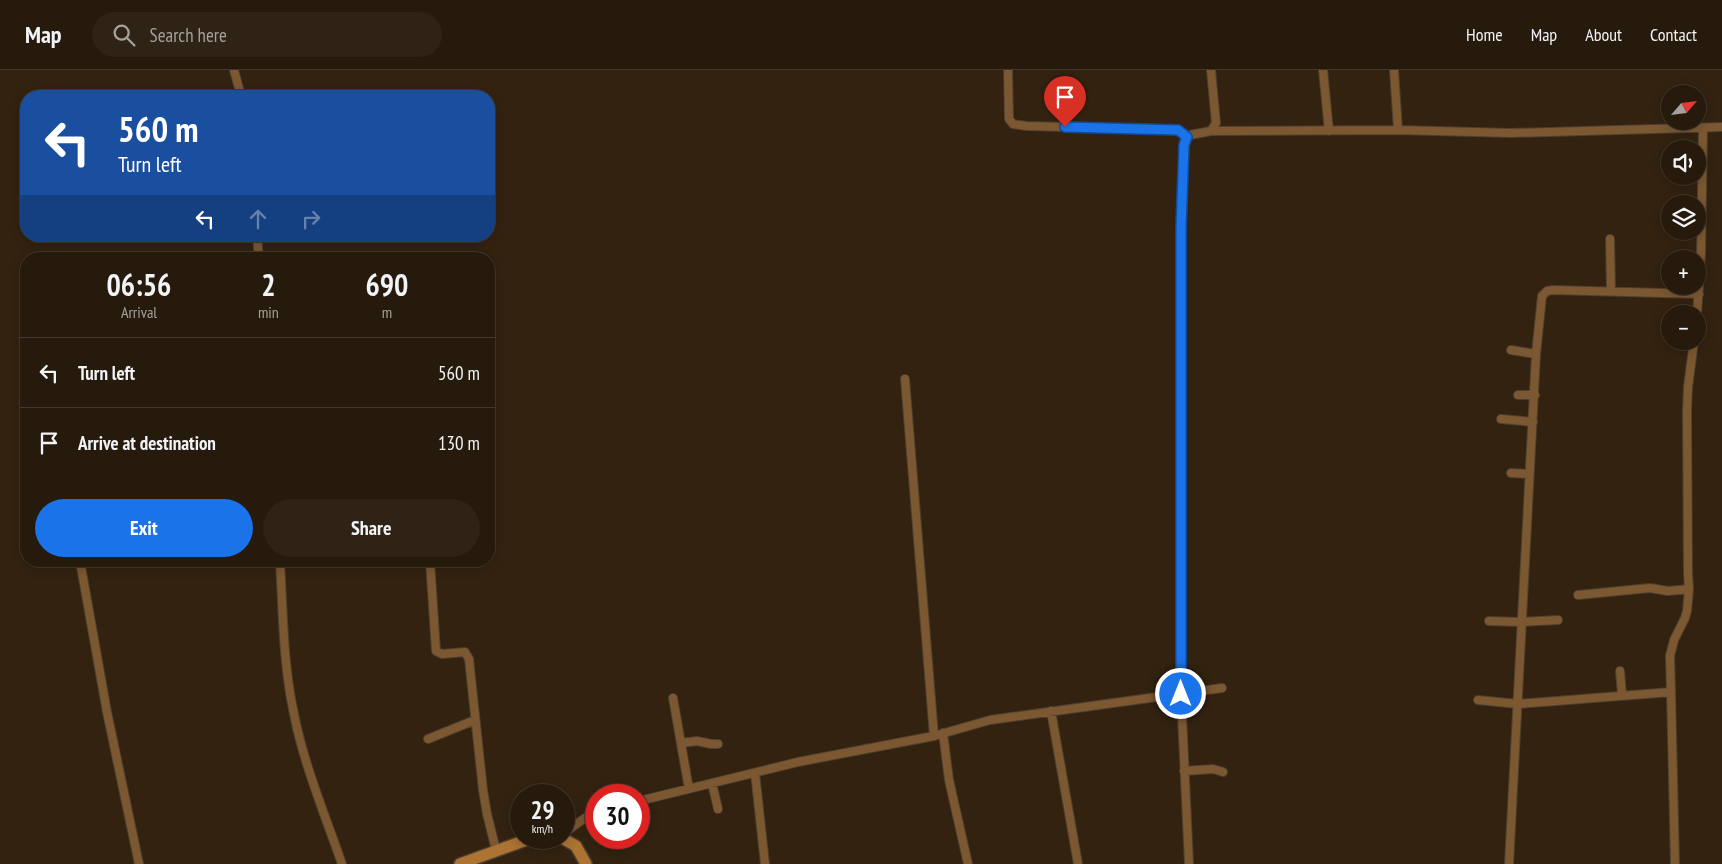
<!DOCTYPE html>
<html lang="en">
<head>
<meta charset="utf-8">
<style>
	:root { --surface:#261a0c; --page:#2e2315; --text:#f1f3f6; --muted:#a4a19d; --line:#42382d; --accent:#1a73e8 }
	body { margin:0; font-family:"PT Sans Narrow",sans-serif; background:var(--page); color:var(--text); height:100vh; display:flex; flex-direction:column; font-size:19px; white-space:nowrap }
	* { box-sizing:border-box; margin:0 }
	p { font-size:16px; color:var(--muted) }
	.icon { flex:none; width:28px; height:28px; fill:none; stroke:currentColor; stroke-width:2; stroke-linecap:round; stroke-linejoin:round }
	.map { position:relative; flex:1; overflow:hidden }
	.drawer { position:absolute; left:20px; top:182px; width:475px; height:315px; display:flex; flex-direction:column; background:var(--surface); border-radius:20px; box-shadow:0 2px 12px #0003,0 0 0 1px var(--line) }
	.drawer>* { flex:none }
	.top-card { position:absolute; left:20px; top:20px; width:475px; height:152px; border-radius:20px; box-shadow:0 2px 12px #0003,0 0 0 1px var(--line); background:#1a4fa0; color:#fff; overflow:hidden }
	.needle { width:32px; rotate:62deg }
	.tools { position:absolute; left:1661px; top:15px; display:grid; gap:10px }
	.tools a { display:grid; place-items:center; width:45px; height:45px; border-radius:50%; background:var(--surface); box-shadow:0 2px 12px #0003,0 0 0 1px var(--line); font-size:25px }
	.speed { position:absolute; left:510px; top:714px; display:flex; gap:10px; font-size:25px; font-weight:700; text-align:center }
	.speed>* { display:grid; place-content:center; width:65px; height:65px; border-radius:50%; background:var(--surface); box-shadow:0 2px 12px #0003,0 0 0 1px var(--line); line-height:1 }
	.speed small { font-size:12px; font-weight:400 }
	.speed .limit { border:8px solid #d22; background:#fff; color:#111 }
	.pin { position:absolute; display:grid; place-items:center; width:42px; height:42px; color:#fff; margin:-51px -21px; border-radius:50% 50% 50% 0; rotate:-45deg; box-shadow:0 0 5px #0007 }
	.pin .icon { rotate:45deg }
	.me { position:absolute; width:55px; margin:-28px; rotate:0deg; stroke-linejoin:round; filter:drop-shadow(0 0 4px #0008) }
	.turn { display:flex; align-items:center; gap:18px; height:105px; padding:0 15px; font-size:22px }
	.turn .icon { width:65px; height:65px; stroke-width:2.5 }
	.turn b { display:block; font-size:35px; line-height:42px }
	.lanes { display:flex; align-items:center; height:48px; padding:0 15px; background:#0003; justify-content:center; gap:25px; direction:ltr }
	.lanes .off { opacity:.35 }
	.eta { display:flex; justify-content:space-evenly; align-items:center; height:85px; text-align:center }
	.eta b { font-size:30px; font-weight:800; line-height:35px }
	.primary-button { display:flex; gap:10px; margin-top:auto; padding:10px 15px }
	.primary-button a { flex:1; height:58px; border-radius:30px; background:var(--accent); color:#fff; font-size:20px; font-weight:800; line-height:58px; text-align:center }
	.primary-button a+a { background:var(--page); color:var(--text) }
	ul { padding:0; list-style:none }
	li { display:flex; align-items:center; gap:15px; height:70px; padding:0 15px; border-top:1px solid var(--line) }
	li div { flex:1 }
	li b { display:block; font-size:19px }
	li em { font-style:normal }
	header { display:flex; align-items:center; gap:30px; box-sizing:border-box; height:70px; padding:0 25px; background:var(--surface); border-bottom:1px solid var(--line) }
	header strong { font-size:24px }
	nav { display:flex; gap:28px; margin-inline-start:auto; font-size:18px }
	.search { width:350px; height:45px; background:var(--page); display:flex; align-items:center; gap:12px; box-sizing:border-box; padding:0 18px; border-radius:28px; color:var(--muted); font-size:19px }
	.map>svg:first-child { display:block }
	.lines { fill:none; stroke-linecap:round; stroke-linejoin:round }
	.minor-casing { stroke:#4f3f2e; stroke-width:10 }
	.secondary-casing { stroke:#4f3f2e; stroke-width:14 }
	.minor { stroke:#7c5832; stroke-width:8 }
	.secondary { stroke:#ad7332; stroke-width:11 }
	.route-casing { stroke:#114b97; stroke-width:12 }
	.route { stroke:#1a73e8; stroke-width:9 }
</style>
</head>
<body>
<header>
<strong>Map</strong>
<div class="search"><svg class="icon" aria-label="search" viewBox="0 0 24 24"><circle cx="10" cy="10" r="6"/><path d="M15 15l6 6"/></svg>Search here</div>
<nav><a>Home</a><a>Map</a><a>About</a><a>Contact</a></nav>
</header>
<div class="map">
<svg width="1722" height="794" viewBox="0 0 1722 794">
	<rect width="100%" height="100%" fill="#332210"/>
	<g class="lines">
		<defs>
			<path id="minor" d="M234 0 241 26
				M1008 0 1009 49 1013 54 1027 56 1178 60 1187 67
				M1323 0 1329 61
				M1394 0 1398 60
				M1211 61 1398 60 1511 63 1722 57
				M257 166 259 189
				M1610 169 1611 221
				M1697 244 1701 183 1703 58
				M1511 280 1536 284
				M905 309 934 666
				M1518 325H1535
				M1501 349 1533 352
				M1511 403 1529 404
				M80 491 107 642 139 794
				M280 491C283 542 283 594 294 644 304 695 325 745 342 794
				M430 491 436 581 442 584 465 582 469 589 483 720 487 744 496 780
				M1578 525 1650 518 1668 521 1689 519
				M1489 551 1521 552 1558 550
				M1620 601 1622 625
				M1671 622 1670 586 1674 570 1685 548 1687 541 1689 519 1688 503 1687 341 1688 317 1694 271
				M673 628 689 719
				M1478 630 1518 634 1671 622 1675 794
				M1051 641 1078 794
				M943 663 949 710 968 794
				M428 669 475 650
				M681 673 697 671 711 674H718
				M1184 701 1213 699 1223 702
				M755 703 765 794
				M712 713 718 739
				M639 731 798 692 934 666 990 650 1222 618
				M564 763 585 748 596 743
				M1189 794 1181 624V158L1184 71 1190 65 1211 61 1216 53 1211 0
				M1509 794 1536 284 1542 226 1547 221 1553 220 1699 224"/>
			<path id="secondary" d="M562 768 576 776 586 794
				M460 794 529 769 537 768"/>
		</defs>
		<use href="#minor" class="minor-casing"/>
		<use href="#secondary" class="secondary-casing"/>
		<use href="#minor" class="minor"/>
		<use href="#secondary" class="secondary"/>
	</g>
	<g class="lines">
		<defs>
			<path id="route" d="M1065 57 1178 60 1187 67 1184 75 1181 158V624"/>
		</defs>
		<use href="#route" class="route-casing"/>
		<use href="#route" class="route"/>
	</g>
</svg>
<div class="tools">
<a><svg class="needle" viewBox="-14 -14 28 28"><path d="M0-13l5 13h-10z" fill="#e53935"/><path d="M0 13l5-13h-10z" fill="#a4a19d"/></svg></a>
<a><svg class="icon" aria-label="sound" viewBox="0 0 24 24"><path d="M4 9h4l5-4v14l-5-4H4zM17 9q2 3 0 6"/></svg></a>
<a><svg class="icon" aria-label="layers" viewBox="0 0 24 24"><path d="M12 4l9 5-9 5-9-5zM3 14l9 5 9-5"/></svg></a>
<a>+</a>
<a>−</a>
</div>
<div class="speed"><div>29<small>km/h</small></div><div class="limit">30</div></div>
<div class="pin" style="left:1065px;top:57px;background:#d93025"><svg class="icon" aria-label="arrive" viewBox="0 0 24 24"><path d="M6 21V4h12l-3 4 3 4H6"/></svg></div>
<svg class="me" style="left:1181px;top:624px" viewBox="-20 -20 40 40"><circle r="17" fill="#1a73e8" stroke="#fff" stroke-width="3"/><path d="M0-11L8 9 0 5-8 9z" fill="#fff"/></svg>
<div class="top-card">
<div class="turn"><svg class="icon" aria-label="left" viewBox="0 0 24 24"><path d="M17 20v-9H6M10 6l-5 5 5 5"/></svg><div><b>560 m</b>Turn left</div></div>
<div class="lanes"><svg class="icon" aria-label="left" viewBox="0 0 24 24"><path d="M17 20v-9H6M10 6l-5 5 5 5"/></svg><svg class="icon off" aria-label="ahead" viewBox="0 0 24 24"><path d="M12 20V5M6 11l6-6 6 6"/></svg><svg class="icon off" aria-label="right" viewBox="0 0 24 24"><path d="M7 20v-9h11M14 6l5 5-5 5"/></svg></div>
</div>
<section class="drawer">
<div class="eta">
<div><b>06:56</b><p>Arrival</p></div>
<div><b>2</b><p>min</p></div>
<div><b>690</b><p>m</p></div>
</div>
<ul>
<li><svg class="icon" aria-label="left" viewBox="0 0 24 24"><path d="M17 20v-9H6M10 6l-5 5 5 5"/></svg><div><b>Turn left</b></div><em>560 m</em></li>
<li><svg class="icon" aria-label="arrive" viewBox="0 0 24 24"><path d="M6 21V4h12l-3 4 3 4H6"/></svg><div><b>Arrive at destination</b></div><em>130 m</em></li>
</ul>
<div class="primary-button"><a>Exit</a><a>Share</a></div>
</section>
</div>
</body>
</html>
